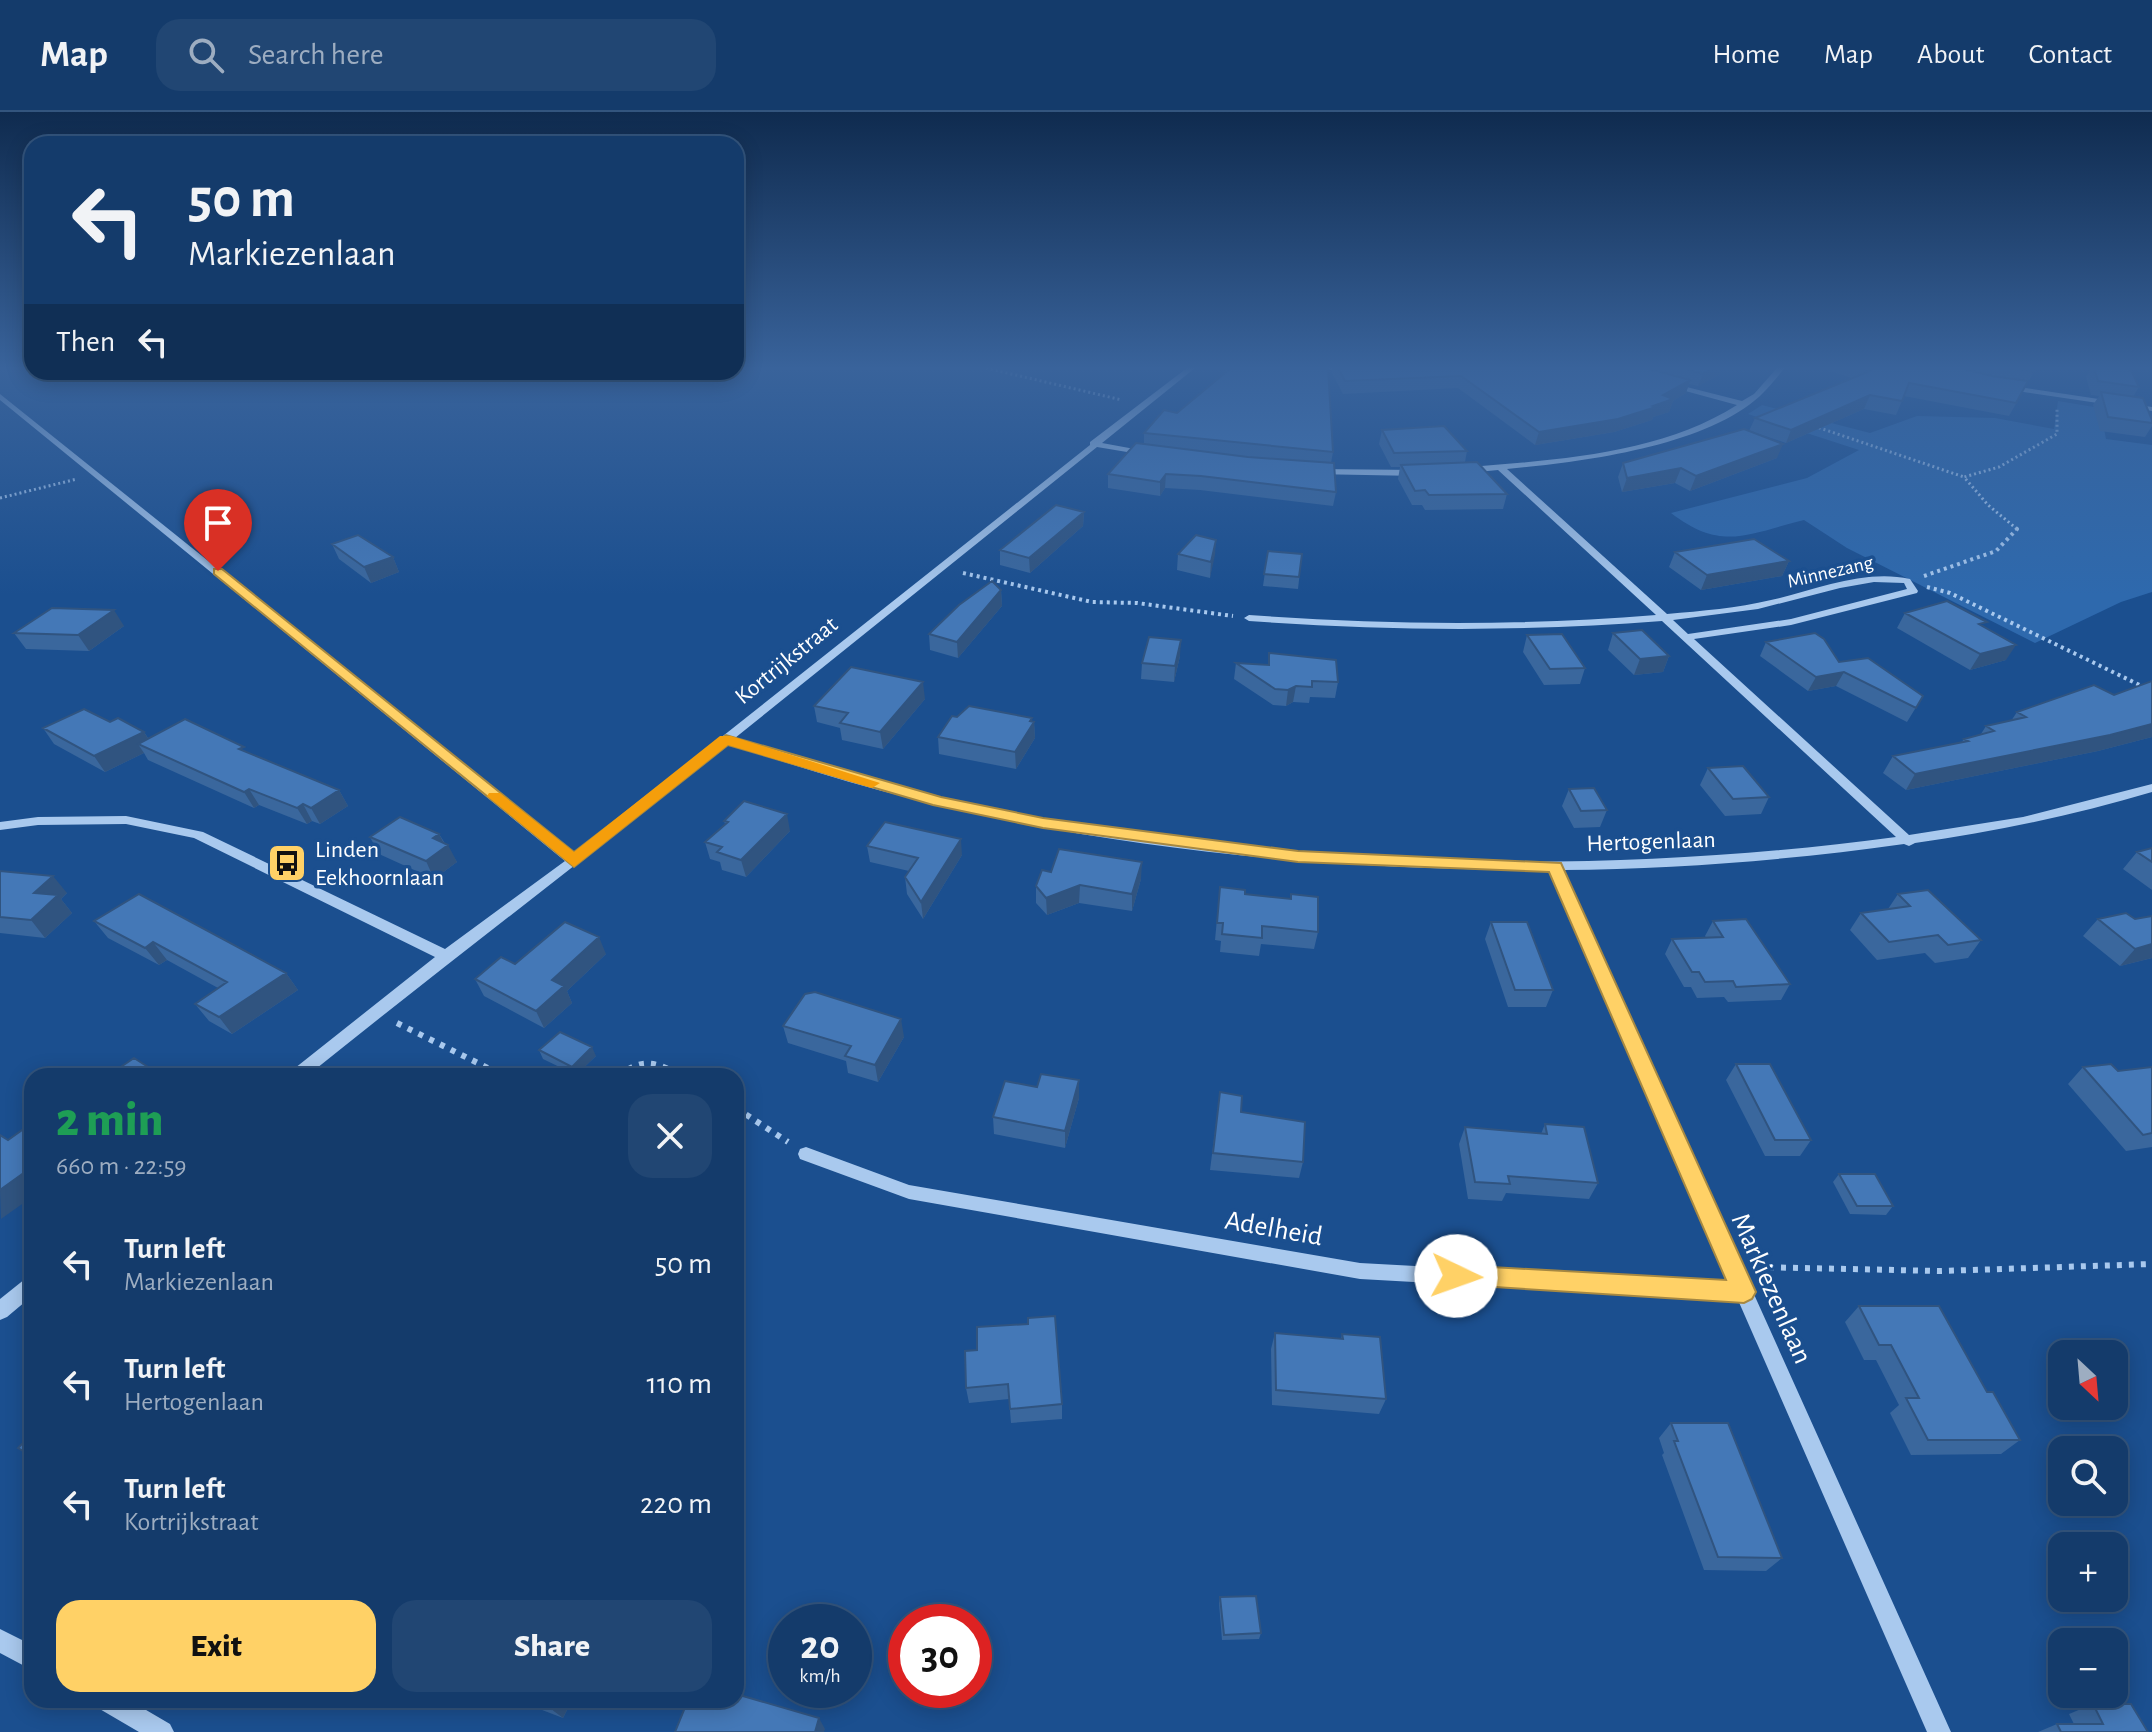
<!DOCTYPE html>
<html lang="en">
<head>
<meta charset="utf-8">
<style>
	:root { --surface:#143b6b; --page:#214673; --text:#f1f3f6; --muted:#9dadc1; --line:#33557e; --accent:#ffd166 }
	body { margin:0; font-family:"Alegreya Sans",sans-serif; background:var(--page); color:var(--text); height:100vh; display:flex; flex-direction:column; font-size:30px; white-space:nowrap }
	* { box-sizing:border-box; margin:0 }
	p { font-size:26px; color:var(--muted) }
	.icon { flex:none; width:44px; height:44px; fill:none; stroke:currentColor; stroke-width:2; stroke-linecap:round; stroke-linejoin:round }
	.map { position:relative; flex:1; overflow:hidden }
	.drawer { position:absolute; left:24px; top:956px; width:720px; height:640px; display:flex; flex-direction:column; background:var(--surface); border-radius:24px; box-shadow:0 4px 20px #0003,0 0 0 2px var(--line) }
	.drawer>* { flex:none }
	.banner { position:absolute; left:24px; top:24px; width:720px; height:244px; border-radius:24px; box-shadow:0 4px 20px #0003,0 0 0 2px var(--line); background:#143b6b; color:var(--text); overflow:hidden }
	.needle { width:52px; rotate:154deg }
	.fabs { position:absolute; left:2048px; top:1228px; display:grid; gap:16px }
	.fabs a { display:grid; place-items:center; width:80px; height:80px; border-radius:16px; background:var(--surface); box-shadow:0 4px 20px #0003,0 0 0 2px var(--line); font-size:40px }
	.speed { position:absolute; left:768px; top:1492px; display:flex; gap:16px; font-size:40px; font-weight:700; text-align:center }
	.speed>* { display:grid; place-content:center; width:104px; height:104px; border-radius:50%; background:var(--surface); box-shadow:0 4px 20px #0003,0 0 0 2px var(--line); line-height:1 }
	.speed small { font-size:20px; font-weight:400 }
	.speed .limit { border:12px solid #d22; background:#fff; color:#111 }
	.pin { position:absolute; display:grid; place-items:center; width:68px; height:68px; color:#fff; margin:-82px -34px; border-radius:50% 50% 50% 0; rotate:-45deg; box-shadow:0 0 8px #0007 }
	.pin .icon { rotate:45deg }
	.me { position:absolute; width:88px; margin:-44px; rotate:93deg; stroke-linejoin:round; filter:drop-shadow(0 0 6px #0008) }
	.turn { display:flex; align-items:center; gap:28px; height:168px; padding:0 32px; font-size:36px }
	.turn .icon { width:104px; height:104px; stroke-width:2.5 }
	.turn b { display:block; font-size:56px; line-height:68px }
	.then { display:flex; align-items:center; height:76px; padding:0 32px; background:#0003; gap:16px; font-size:30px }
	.round { display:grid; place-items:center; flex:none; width:84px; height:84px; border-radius:24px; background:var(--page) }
	.head { display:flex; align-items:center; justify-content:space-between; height:136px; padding:0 32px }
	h1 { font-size:48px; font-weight:800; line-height:60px; color:#1e9e55 }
	.cta { display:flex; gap:16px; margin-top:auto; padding:16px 32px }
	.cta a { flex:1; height:92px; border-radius:24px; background:var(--accent); color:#111; font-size:32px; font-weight:800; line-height:92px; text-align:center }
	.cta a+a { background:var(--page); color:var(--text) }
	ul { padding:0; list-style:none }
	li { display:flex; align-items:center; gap:24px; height:120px; padding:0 32px }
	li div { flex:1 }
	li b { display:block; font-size:30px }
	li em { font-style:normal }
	header { display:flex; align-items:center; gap:48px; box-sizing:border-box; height:112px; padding:0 40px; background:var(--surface); border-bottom:2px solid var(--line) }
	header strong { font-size:38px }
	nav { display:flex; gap:44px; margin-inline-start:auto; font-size:28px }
	.search { width:560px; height:72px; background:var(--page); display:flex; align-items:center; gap:20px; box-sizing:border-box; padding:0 28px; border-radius:24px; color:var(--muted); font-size:30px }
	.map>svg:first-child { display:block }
	.green { fill:#2e69ad }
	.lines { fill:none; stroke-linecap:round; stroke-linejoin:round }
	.path-far2 { stroke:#a9c9ee; stroke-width:3; stroke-dasharray:2 3; stroke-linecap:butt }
	.path-far1 { stroke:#a9c9ee; stroke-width:4; stroke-dasharray:3 4; stroke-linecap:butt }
	.path { stroke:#a9c9ee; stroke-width:6; stroke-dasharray:5 7; stroke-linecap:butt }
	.minor { fill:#a9c9ee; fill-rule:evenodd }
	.wall { fill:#3a679d }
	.shaded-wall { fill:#305480 }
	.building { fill:#4478b7; stroke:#305480; stroke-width:2 }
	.route { fill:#ffd166; stroke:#a68842; stroke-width:2 }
	.slow { fill:#f59e0b }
	.labels { text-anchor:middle; stroke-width:7; stroke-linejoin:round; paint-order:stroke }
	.far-street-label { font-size:20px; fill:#fff; stroke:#1b4f8f }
	.street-label { font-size:24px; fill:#fff; stroke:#1b4f8f }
	.poi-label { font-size:24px; fill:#fff; stroke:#1b4f8f; text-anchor:start }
	.near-street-label { font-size:28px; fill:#fff; stroke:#1b4f8f }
</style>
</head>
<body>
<header>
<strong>Map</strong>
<div class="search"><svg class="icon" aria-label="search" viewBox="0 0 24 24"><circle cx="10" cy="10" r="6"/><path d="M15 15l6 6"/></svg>Search here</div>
<nav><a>Home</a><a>Map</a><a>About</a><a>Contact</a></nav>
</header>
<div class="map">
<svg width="2152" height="1620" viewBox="0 0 2152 1620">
	<rect width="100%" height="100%" fill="#1b4f8f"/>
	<path class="green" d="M2058 289 2100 296 2106 327 2152 333V480L2121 490 2035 531 1847 436 1804 408C1747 422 1722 440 1671 401L1807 366 1859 338 1748 302 1762 293 1870 321 1917 304 1995 306 2054 317Z"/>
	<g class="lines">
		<path class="path-far2" d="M986 256 1122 288
			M1814 314 1964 365
			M0 386 77 367
			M2017 417 1988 393 1964 365 1999 355 2057 322V296"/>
		<path class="path-far1" d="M963 461 1092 490 1137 491 1233 504
			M1924 464 1996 439 2017 417 2014 415
			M1927 475 1950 481 2152 579"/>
		<path class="path" d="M397 911 504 964
			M618 964C643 945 656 950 682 964
			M736 996 788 1030
			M1757 1155 1941 1159 2152 1152"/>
		<path class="minor" d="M1187 256H1195L1102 331 1151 340V344L1097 335 735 626C795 645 854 665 915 680 1230 756 1575 768 1896 725L1662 509C1524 520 1387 519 1249 509L1244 506 1249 503C1385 513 1520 514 1656 503L1498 358 1467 361 1463 358 1467 355C1557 348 1660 342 1737 293L1667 274V270L1742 289 1754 282 1777 256H1785C1777 265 1769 276 1760 284 1704 335 1581 350 1507 357L1667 502C1702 499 1737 496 1771 488 1817 478 1863 457 1910 467L1918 479 1917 481 1791 513 1694 527 1909 723 2023 705 2152 672V680C2074 703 1995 720 1915 731L1909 734 1904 732C1791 748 1676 757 1563 758L1951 1620H1927L1738 1188 1360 1167 909 1087 800 1047 798 1042 800 1037 806 1035 909 1073 1360 1151 1730 1171 1549 758C1337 758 1121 739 914 687 851 672 790 652 728 632 589 744 446 852 307 964H288L290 960 435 845 194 726 126 712 38 713 0 718V710L38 705 126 704 203 720 445 837 565 749 0 288V282L574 742 1090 333V330ZM1874 470 1904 471 1907 477 1791 507 1688 522 1673 508 1758 497 1840 476Z
			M1295 256H1349L1345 258H1299Z
			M2006 273 2152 295V299L2003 277 2002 275Z
			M1315 357 1419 358 1423 361 1419 364 1312 362V358Z
			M32 1165V1184L7 1205 0 1208V1187L25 1167Z
			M0 1517 32 1533V1558L0 1541Z
			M94 1588H129L170 1612 174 1620H139L98 1596Z"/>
	</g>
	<path class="wall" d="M1332 256H1722L1719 263 1698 274 1689 272 1686 281 1673 289 1669 300 1653 305 1652 308 1614 320 1535 333 1458 276 1343 282 1332 261Z
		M1831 256H2036L2009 304 1904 284 1896 303 1864 297 1786 331 1756 321 1777 346 1690 379 1675 371 1622 380 1618 365 1623 351 1749 319 1755 306 1851 266 1830 259Z
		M2091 256H2122L2139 275 2133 285 2152 308V314L2145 325 2100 319 2093 293 2099 284 2091 283 2086 265Z
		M1382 318 1467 339 1465 350 1507 382 1503 397 1425 398 1422 393H1412L1398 367 1400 355H1391L1379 332Z
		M1144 321 1333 340 1331 351 1336 380 1333 394 1200 378 1165 376 1160 384 1108 376V362L1144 332Z
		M1084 400 1083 414 1030 461 1000 453V438Z
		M1216 428 1210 466 1177 458 1178 442Z
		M332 432 393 445 399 460 371 471 339 447Z
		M1268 439 1302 442 1298 477 1263 474Z
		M1675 440 1789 449 1782 464 1701 478 1669 455Z
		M1001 478 1002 494 958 546 930 538 929 522Z
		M1905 501 1984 515 2006 548 1970 558 1897 516Z
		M124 514 89 539 26 537 14 521Z
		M1613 521 1669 544 1663 560 1634 563 1608 538Z
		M1527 523 1585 556 1580 572 1544 573 1523 540Z
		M1766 530 1839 550 1923 584 1907 610 1836 574 1808 579 1760 544Z
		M1269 541 1338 570 1335 586 1310 585 1309 591 1293 590 1286 594 1273 593 1234 567 1236 551 1268 553Z
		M1180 544 1174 570 1141 567 1142 551Z
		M2152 569V625L2098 639 1906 678 1883 661 1893 644 1961 631 1964 627 1981 622 1986 614 2011 609 2017 600 2114 583Z
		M925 587 883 637 842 628 840 616 817 610 814 594Z
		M957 605 1032 606V609L1034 610 1035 626 1016 657 939 642 938 625Z
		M110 610 144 620 148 626 247 640 339 678 348 694 320 712 312 709 307 712 259 693 254 696 148 648 144 641 105 660 54 632 43 616Z
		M1708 656 1769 685 1761 702 1725 704 1700 673Z
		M1569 677 1607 698 1600 715 1574 716 1562 694Z
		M724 709 790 719 746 765 722 758 720 750 710 747 705 730 725 712Z
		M439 722 457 750 434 767 379 742 370 725Z
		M867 734 962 743 923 807 907 782 905 765 909 759 870 750Z
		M2152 736V778L2123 757 2137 740Z
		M0 759 67 781 61 787 72 801 45 826 0 821Z
		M1141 767 1132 799 1079 791 1047 803 1036 791V774Z
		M1220 775 1245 782 1318 820 1314 837 1261 832 1259 844 1220 840 1221 829 1215 828Z
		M1898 782 1981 828 1968 846 1935 851 1925 841 1877 848 1850 818 1861 801 1888 797Z
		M2098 807H2135L2152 846 2120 854 2083 824Z
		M94 809 286 861 298 878 232 922 209 909 195 892 218 876 167 848 159 853 108 826Z
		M1713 809 1790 872 1781 888 1728 890 1724 885 1697 886 1691 875H1684L1665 842 1672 827 1706 826 1705 824Z
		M1491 810 1553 878 1546 895H1508L1485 827Z
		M606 842 567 879 572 891 544 916 484 884 475 867 515 852Z
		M783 914 904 925 878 970 848 961 846 949 788 931Z
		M539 938 596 944 576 963 543 947Z
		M1736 952 1811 1028 1800 1044H1765L1726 968Z
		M2083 955 2118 959 2152 955V1035L2126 1039 2068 972Z
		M1220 980 1241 1000 1303 1050 1299 1066 1210 1058Z
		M1079 986 1065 1036 994 1022 993 1005Z
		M1545 1012 1598 1071 1589 1087 1506 1081 1502 1089 1468 1087 1459 1032 1465 1015 1541 1022Z
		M1839 1062 1893 1094 1886 1103 1850 1102 1833 1070Z
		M1859 1194 1987 1280 2020 1328 2001 1342 1911 1343 1890 1301 1899 1293 1876 1248H1864L1845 1210Z
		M1275 1221 1341 1227 1342 1222 1386 1287 1379 1302 1272 1293 1271 1237Z
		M965 1239 1062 1292V1307L1011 1311 1009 1287 969 1291 966 1276Z
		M1671 1311 1782 1446 1766 1459 1704 1458 1662 1343 1664 1341 1659 1326Z
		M1220 1485 1261 1521 1259 1527 1222 1528 1219 1491Z
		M516 1588H572L563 1606Z
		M2093 1592 2148 1620H2038L2057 1612H2074L2069 1602Z"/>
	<path class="shaded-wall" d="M1714 256H1722L1719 263 1698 274 1703 262Z
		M1690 268 1686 281 1673 289 1669 300 1653 305 1652 308 1614 320 1535 333 1539 320 1663 283Z
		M1870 283 1864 297 1786 331 1791 318Z
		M1783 332 1777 346 1690 379 1696 364Z
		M1681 356 1675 371 1622 380 1627 366Z
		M1166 362 1165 376 1160 384V370Z
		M1084 400 1083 414 1030 461 1029 446Z
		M1216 428 1215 443 1210 466 1211 450Z
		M393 445 399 460 371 471 364 455Z
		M1789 449 1782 464 1701 478 1707 463Z
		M1001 478 1002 494 958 546 957 530Z
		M114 498 124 514 89 539 78 523Z
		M1181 528 1180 544 1174 570 1175 554Z
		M2016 533 2006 548 1970 558 1980 542Z
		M1669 544 1663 560 1634 563 1640 547Z
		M1844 560 1836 574 1808 579 1816 565Z
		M923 570 925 587 883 637 880 620Z
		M1296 574 1293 590 1286 594 1288 578Z
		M1032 606V613L1034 610 1035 626 1016 657 1015 640Z
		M2152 612V625L2098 639 1906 678 1915 662Z
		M144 620 154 636 138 632 144 641 105 660 94 644Z
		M249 677 259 693 254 696 244 680Z
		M339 678 348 694 320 712 311 696Z
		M303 692 312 709 307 712 297 696Z
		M787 702 790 719 746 765 741 748Z
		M439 722 446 735 448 733 457 750 434 767 426 749 433 726Z
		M961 727 962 743 923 807 921 790Z
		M1142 750 1141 767 1132 799V782Z
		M53 764 67 781 61 787 72 801 45 826 31 808 34 781Z
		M1080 773 1079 791 1047 803 1046 786Z
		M599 825 606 842 567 879 572 891 544 916 536 899 552 868Z
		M153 830 167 848 159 853 145 836Z
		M2152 832V846L2120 854 2135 837Z
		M286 861 298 878 232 922 219 905Z
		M901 907 904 925 878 970 875 953Z
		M592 935 596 944 576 963 572 955Z
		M1079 968V986L1065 1036V1019Z
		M32 1055V1085L1 1107 0 1078Z
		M556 1588H572L563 1606 551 1597Z
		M819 1606 825 1617 824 1620H815Z"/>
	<path class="building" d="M1231 256H1328L1333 340 1144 321 1164 298 1177 301Z
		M1338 256H1646L1690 268 1663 283 1673 287 1653 294 1656 295 1618 307 1539 320 1461 264 1345 269Z
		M1682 256H1714L1703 262Z
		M1863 256H1960L1992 264 2028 269 2016 291 1909 271 1902 289 1870 283 1791 318 1755 306 1870 259Z
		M2012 256H2036L2033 260Z
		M2094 256H2122L2131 258 2139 275 2098 269Z
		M2101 280 2143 286 2152 308V311L2108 305Z
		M1444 314 1467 339 1394 341 1382 318Z
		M1744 317 1783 332 1696 364 1681 356 1627 366 1623 351Z
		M1136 331 1248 345 1334 351 1336 380 1201 364 1166 362 1160 370 1108 362Z
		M1477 350 1507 382 1429 383 1425 378 1415 379 1401 353Z
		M1056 393 1084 400 1029 446 1000 438Z
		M358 423 393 445 364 455 332 432Z
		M1196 423 1216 428 1211 450 1178 442Z
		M1754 427 1789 449 1707 463 1675 440Z
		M1268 439 1302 442 1299 465 1264 462Z
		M992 469 1001 478 957 530 929 522 959 493Z
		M1947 489 1987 510 1979 512 2016 533 1980 542 1905 501Z
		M52 496 114 498 78 523 14 521Z
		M1642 518 1669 544 1640 547 1613 521Z
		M1815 521 1824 527 1839 550 1868 546 1923 584 1916 596 1844 560 1816 565 1766 530Z
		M1562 522 1585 556 1550 557 1527 523Z
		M1149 525 1181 528 1175 554 1142 551Z
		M1269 541 1336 548 1338 570 1312 569V575L1296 574 1288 578 1275 577 1236 551 1269 553Z
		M851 555 923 570 880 620 840 611 848 601 814 594Z
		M2152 569V612L2110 623 1915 662 1893 644 1968 629 1964 627 1994 619 1986 614 2026 605 2017 600 2094 573 2114 583Z
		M969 594 1032 606 1030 609 1034 610 1015 640 938 625 952 604 957 605Z
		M84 597 110 610 118 606 144 620 94 644 43 616Z
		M185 607 244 635 239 637 339 678 311 696 303 692 297 696 249 677 244 680 138 632Z
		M1743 654 1769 685 1733 687 1708 656Z
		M1594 676 1607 698 1581 699 1569 677Z
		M744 689 787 702 741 748 717 740 722 735 705 730 728 710 724 709Z
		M400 705 439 722 433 726 448 733 426 749 370 725Z
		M885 710 961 727 921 790 905 765 918 746 867 734Z
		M2152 736V750L2137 740Z
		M1059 737 1142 750 1132 782 1080 773 1046 786 1036 774 1042 758 1051 760Z
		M0 759 53 764 34 781 58 783 31 808 0 805Z
		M1220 775 1245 778V782L1291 787V782L1318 785V820L1262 814V826L1222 822 1223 811H1217Z
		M1928 778 1981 828 1948 833 1938 823 1889 830 1861 801 1910 794 1898 782Z
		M139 782 286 861 219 905 195 892 227 870 153 830 145 836 94 809Z
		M2126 801 2135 807 2152 804V832L2135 837 2098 807Z
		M1746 807 1790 872 1736 875 1733 869 1705 870 1699 860H1692L1672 827 1723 825 1713 809Z
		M565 810 599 825 552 868 564 874 536 899 475 867 501 845 515 852Z
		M1491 810H1527L1553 878H1515Z
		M815 880 901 907 875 953 845 944 851 934 783 914 805 882Z
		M560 920 592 935 572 955 539 938Z
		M134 946 159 962 156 964 109 963Z
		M1736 952H1770L1811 1028H1775Z
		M2111 952 2118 959 2152 955V1021L2143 1023 2083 955Z
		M1041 962 1079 968 1065 1019 993 1005 1005 969 1037 975Z
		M1220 980 1242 984 1241 1000 1305 1010 1303 1050 1213 1041Z
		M32 1011V1055L0 1078V1023L8 1028Z
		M1545 1012 1584 1015 1598 1071 1508 1064 1510 1072 1475 1070 1465 1015 1547 1022Z
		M1839 1062H1875L1893 1094H1857Z
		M1859 1194H1939L1987 1280H1993L2020 1328H1928L1906 1286H1919L1891 1233H1879Z
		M1055 1204 1062 1292 1010 1297 1008 1272 966 1276 965 1239 977 1238V1215L1028 1212V1206Z
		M1275 1221 1343 1227 1342 1222 1380 1225 1386 1287 1276 1278Z
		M1671 1311H1728L1782 1446 1718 1445 1674 1329H1678Z
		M32 1322V1344L18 1336Z
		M1256 1484 1261 1521 1224 1523 1220 1485Z
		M736 1582 819 1606 815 1620H675L688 1588H736Z
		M529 1588H556L551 1597Z
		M2093 1592H2131L2148 1620H2061L2057 1612H2103Z"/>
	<linearGradient id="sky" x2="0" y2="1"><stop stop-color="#0f2b4f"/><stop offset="0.53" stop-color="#39639b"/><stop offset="1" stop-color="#39639b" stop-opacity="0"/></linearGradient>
	<rect width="2152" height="483" fill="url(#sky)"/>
	<path class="route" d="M214 457H222L574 740 726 623 941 685 1043 706 1298 739 1561 751 1756 1180 1752 1187 1744 1191 1448 1172 1444 1164 1448 1157 1456 1153 1726 1168 1549 760 1298 750 1043 716 933 693 728 633 574 755 214 462Z"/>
	<path class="slow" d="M720 624H731L880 671 872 676 728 633 574 755 487 684 489 681H500L574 740Z"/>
	<defs>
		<symbol id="bus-square" viewBox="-11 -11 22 22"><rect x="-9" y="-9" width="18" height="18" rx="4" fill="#ffd166" stroke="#1b4f8f"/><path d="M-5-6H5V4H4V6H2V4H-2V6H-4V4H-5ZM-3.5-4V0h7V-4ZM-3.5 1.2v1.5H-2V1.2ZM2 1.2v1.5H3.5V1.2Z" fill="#111"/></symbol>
	</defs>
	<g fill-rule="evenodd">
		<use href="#bus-square" x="265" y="729" width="44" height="44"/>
	</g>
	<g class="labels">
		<g class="far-street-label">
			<text transform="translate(1830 459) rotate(-13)" y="7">Minnezang</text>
		</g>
		<g class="street-label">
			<text transform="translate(786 548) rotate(-39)" y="8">Kortrijkstraat</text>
			<text transform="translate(1651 729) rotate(-2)" y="8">Hertogenlaan</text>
		</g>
		<g class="poi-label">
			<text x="315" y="745">Linden<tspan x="315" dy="28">Eekhoornlaan</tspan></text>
		</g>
		<g class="near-street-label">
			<text transform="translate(1274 1115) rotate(10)" y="10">Adelheid</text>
			<text transform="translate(1773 1176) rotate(66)" y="10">Markiezenlaan</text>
		</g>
	</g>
</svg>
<div class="fabs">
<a><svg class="needle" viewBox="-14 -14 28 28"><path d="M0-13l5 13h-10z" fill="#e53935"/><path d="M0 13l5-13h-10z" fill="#9dadc1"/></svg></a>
<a><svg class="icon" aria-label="search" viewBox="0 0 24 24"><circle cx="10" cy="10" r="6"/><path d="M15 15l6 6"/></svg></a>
<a>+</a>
<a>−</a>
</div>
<div class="speed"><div>20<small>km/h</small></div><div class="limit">30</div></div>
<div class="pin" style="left:218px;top:459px;background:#d93025"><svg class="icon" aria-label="arrive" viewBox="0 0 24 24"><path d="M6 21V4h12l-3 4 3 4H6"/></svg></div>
<svg class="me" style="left:1456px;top:1164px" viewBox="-20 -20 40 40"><circle r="19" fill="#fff"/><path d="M0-13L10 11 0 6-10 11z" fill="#ffd166"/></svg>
<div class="banner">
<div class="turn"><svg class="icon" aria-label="left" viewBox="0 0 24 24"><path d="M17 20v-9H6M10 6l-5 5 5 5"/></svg><div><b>50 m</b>Markiezenlaan</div></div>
<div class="then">Then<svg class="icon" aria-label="left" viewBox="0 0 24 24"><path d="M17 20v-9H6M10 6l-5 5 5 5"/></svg></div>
</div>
<section class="drawer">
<div class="head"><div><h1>2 min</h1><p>660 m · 22:59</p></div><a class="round"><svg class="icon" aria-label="close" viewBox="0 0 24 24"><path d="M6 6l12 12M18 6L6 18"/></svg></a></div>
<ul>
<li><svg class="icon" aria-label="left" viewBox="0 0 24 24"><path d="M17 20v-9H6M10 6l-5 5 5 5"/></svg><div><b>Turn left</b><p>Markiezenlaan</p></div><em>50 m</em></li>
<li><svg class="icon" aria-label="left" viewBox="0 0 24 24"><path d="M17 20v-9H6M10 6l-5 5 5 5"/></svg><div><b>Turn left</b><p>Hertogenlaan</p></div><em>110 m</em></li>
<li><svg class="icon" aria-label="left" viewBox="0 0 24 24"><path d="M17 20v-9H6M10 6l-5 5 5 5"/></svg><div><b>Turn left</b><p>Kortrijkstraat</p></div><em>220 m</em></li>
</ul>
<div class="cta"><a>Exit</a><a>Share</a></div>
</section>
</div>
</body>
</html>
